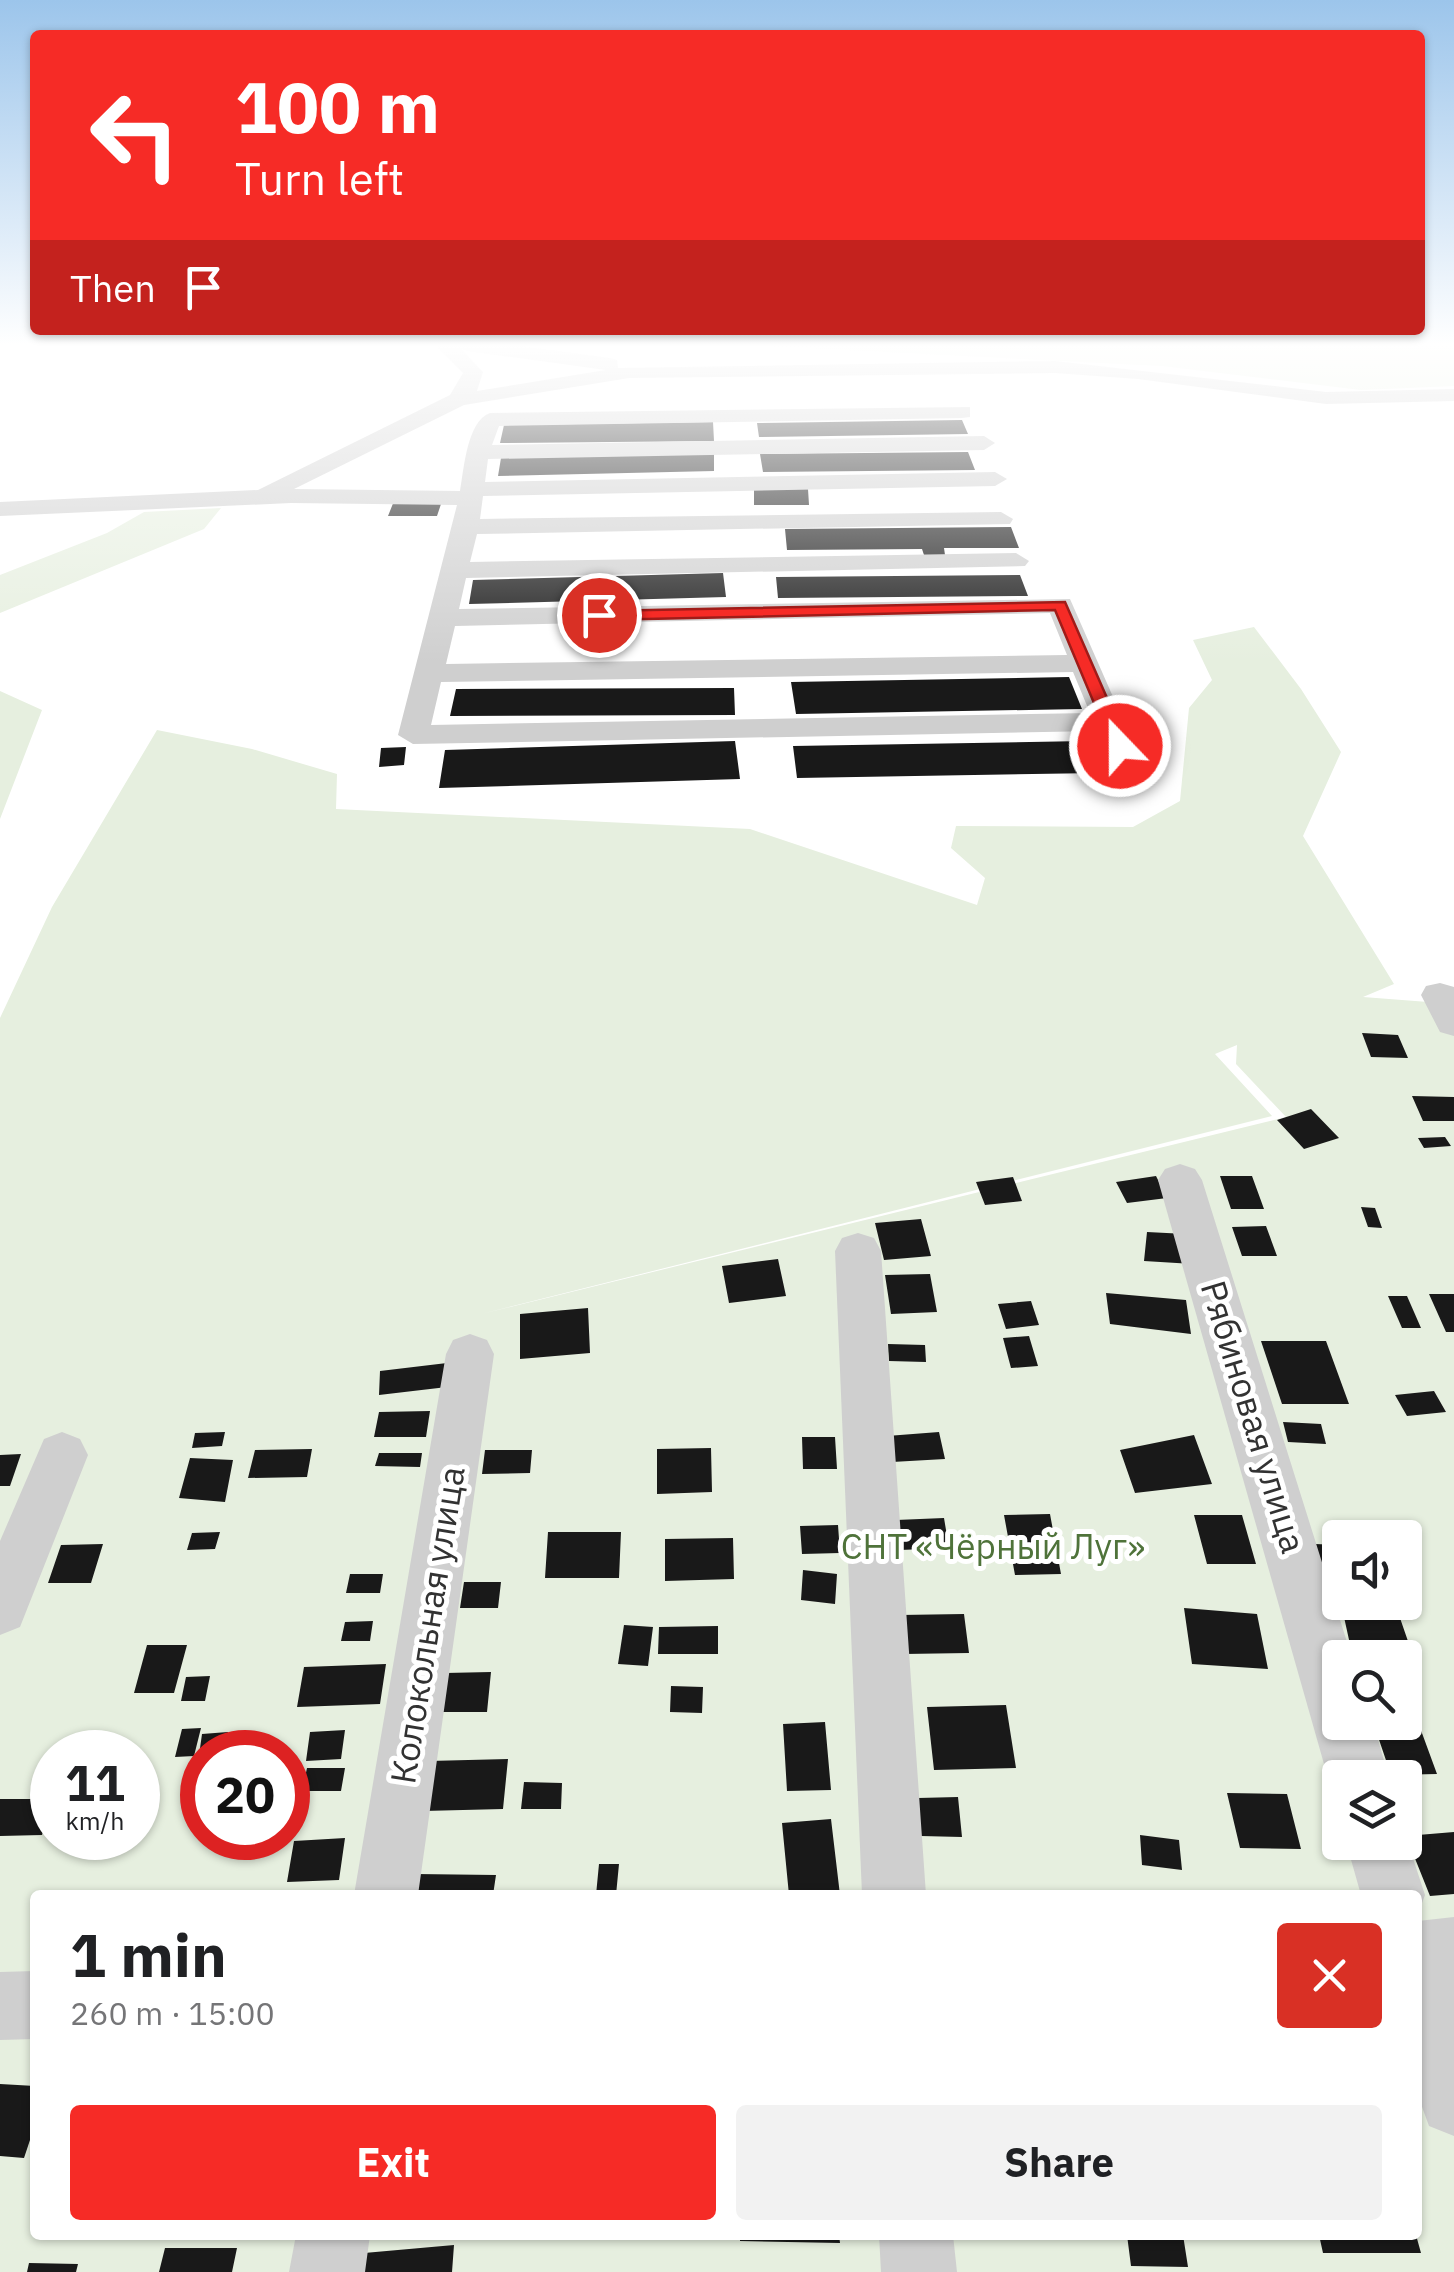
<!DOCTYPE html>
<html lang="en">
<head>
<meta charset="utf-8">
<style>
	:root { --surface:#fff; --page:#f2f2f2; --text:#202124; --muted:#757577; --accent:#f62b26 }
	body { margin:0; font-family:"IBM Plex Sans",sans-serif; background:var(--page); color:var(--text); height:100vh; display:flex; flex-direction:column; font-size:38px; white-space:nowrap }
	* { box-sizing:border-box; margin:0 }
	p { font-size:32px; color:var(--muted) }
	.icon { flex:none; width:55px; height:55px; fill:none; stroke:currentColor; stroke-width:2; stroke-linecap:round; stroke-linejoin:round }
	.map { position:relative; flex:1; overflow:hidden }
	.drawer { position:absolute; left:30px; top:1890px; width:1392px; height:350px; display:flex; flex-direction:column; background:var(--surface); border-radius:10px; box-shadow:0 2px 8px #0004 }
	.drawer>* { flex:none }
	.top-card { position:absolute; left:30px; top:30px; width:1395px; height:305px; border-radius:10px; box-shadow:0 2px 8px #0004; background:#f62b26; color:#fff; overflow:hidden }
	.buttons { position:absolute; left:1322px; top:1520px; display:grid; gap:20px }
	.buttons a { display:grid; place-items:center; width:100px; height:100px; border-radius:10px; background:var(--surface); box-shadow:0 2px 8px #0004; font-size:50px }
	.speed { position:absolute; left:30px; top:1730px; display:flex; gap:20px; font-size:50px; font-weight:700; text-align:center }
	.speed>* { display:grid; place-content:center; width:130px; height:130px; border-radius:50%; background:var(--surface); box-shadow:0 2px 8px #0004; line-height:1 }
	.speed small { font-size:25px; font-weight:400 }
	.speed .limit { border:15px solid #d22; background:#fff; color:#111 }
	.pin { position:absolute; display:grid; place-items:center; width:85px; height:85px; color:#fff; margin:-42px; border:5px solid #fff; border-radius:50%; box-shadow:0 2px 10px #0007 }
	.me { position:absolute; width:110px; margin:-55px; rotate:338deg; stroke-linejoin:round; filter:drop-shadow(0 0 8px #0008) }
	.turn { display:flex; align-items:center; gap:35px; height:210px; padding:0 40px; font-size:45px }
	.turn .icon { width:130px; height:130px; stroke-width:2.5 }
	.turn b { display:block; font-size:70px; line-height:85px }
	.then { display:flex; align-items:center; height:95px; padding:0 40px; background:#0003; gap:20px; font-size:38px }
	.round { display:grid; place-items:center; flex:none; width:105px; height:105px; border-radius:10px; background:var(--page) }
	.head { display:flex; align-items:center; justify-content:space-between; height:170px; padding:0 40px }
	h1 { font-size:60px; font-weight:700; line-height:75px }
	.button { display:flex; gap:20px; margin-top:auto; padding:20px 40px }
	.button a { flex:1; height:115px; border-radius:10px; background:var(--accent); color:#fff; font-size:40px; font-weight:700; line-height:115px; text-align:center }
	.button a+a { background:var(--page); color:var(--text) }
	.map>svg:first-child { display:block }
	.green { fill:#e6efdf; fill-rule:evenodd }
	.building { fill:#191919 }
	.lines { fill:none; stroke-linecap:round; stroke-linejoin:round }
	.minor { fill:#cfcfcf; fill-rule:evenodd }
	.route { fill:#f62b26; stroke:#a01c19; stroke-width:2.5 }
	.labels { text-anchor:middle; stroke-width:10; stroke-linejoin:round; paint-order:stroke }
	.near-street-label { font-size:35px; fill:#323232; stroke:#fff }
	.near-park-label { font-size:35px; fill:#4f733a; stroke:#fff }
</style>
</head>
<body>
<div class="map">
<svg width="1454" height="2272" viewBox="0 0 1454 2272">
	<rect width="100%" height="100%" fill="#fff"/>
	<path class="green" d="M745 345H1454V386L1361 390 1162 366Z
		M221 508 204 529 0 613V575L107 533 144 512Z
		M1254 627 1301 689 1341 752 1303 836 1394 984 1363 997 1454 1004V2272H0V1018L52 907 157 730 252 749 337 774 336 809 750 829 977 905 985 878 951 848 956 826 1133 827 1180 801 1189 708 1212 680 1193 640ZM1237 1045 1236 1064 1286 1117 481 1314 1272 1116 1215 1054ZM1340 1538H1405V1602H1340ZM1340 1658H1405V1722H1340ZM52 1752H138V1838H52ZM202 1752H288V1838H202ZM1340 1778H1405V1842H1340ZM35 1895H1418V2235H35Z
		M0 691 42 710 0 819Z"/>
	<path class="building" d="M962 420 968 434 759 437 757 423Z
		M713 422 714 441 500 443 504 425Z
		M714 452V471L498 476 501 458Z
		M968 452 975 470 763 472 760 454Z
		M754 489H808L809 505H754Z
		M394 501H442L437 516H388Z
		M1011 527 1019 548H944L945 555H924L922 549 787 550 785 529Z
		M723 573 726 597 469 604 473 580Z
		M1020 575 1028 596 778 598 776 577Z
		M1069 677 1082 709 796 714 791 682Z
		M734 688 735 715 450 716 456 689Z
		M735 741 740 779 439 788 445 750Z
		M1085 741 1098 773 797 778 793 746Z
		M406 747 404 765 379 767 381 748Z
		M1362 1033 1398 1035 1408 1058 1371 1057Z
		M1412 1096 1454 1097V1121H1423Z
		M1311 1109 1339 1138 1304 1149 1277 1120Z
		M1445 1137 1451 1146 1424 1148 1418 1138Z
		M1156 1176 1167 1198 1127 1203 1116 1182Z
		M1220 1176H1252L1264 1209H1231Z
		M1013 1177 1022 1201 985 1205 976 1182Z
		M1361 1207 1375 1208 1382 1228 1368 1227Z
		M921 1219 931 1256 884 1260 875 1223Z
		M1266 1226 1277 1256H1242L1232 1227Z
		M1147 1232 1186 1234 1193 1264 1144 1261Z
		M778 1259 786 1296 729 1303 722 1266Z
		M930 1274 937 1312 891 1314 885 1275Z
		M1106 1293 1186 1300 1191 1334 1110 1324Z
		M1429 1294H1454V1332H1446Z
		M1388 1296H1407L1421 1328H1402Z
		M1031 1301 1039 1325 1006 1329 998 1304Z
		M588 1308 590 1353 520 1359V1314Z
		M1029 1336 1038 1366 1011 1368 1003 1338Z
		M1261 1341H1326L1349 1404H1282Z
		M888 1344 925 1345 926 1362 889 1361Z
		M447 1363V1387L379 1395 380 1371Z
		M1434 1391 1446 1412 1407 1416 1395 1395Z
		M430 1411 426 1437H374L379 1412Z
		M1283 1422 1321 1424 1326 1444 1288 1442Z
		M225 1432 222 1446 192 1448 195 1433Z
		M939 1432 945 1459 892 1462 887 1436Z
		M1194 1435 1212 1484 1135 1493 1120 1450Z
		M802 1437H835L837 1469H803Z
		M711 1448 712 1492 657 1494V1449Z
		M312 1449 307 1477 248 1478 255 1450Z
		M485 1450H532L530 1473 482 1474Z
		M379 1453H422L420 1467 375 1466Z
		M21 1454 10 1486H0V1455Z
		M190 1458 233 1460 225 1502 179 1498Z
		M1050 1514 1061 1574 1015 1575 1004 1515Z
		M1194 1515H1242L1256 1564H1207Z
		M944 1518 949 1548 900 1550 896 1520Z
		M838 1525 840 1553 802 1554 800 1526Z
		M220 1532 215 1549 187 1550 192 1533Z
		M548 1532H621L619 1578H545Z
		M733 1538 734 1579 665 1581V1539Z
		M103 1544 91 1583H48L61 1545Z
		M1315 1544 1340 1545V1573H1323Z
		M803 1570 837 1574 835 1604 801 1600Z
		M350 1574H383L380 1593H346Z
		M464 1582H501L498 1608H460Z
		M1184 1608 1257 1614 1268 1669 1192 1664Z
		M964 1614 969 1653 904 1654 900 1615Z
		M1344 1617 1400 1618 1421 1679 1405 1677V1658H1353Z
		M373 1621 370 1641H341L345 1622Z
		M624 1625 653 1627 648 1666 618 1664Z
		M718 1626V1654H658L659 1627Z
		M147 1645H187L174 1693H134Z
		M386 1664 380 1704 297 1707 304 1667Z
		M491 1672 487 1712H439L445 1673Z
		M210 1676 205 1701H181L186 1677Z
		M671 1686 703 1687 702 1713 670 1712Z
		M1006 1705 1016 1768 934 1770 927 1707Z
		M1415 1714 1437 1774 1391 1775 1373 1722H1405V1715Z
		M825 1722 831 1790 787 1791 783 1724Z
		M201 1728 194 1756 175 1757 182 1729Z
		M345 1730 341 1759 306 1761 310 1732Z
		M228 1732 225 1752H202V1762L198 1763 202 1734Z
		M508 1759 503 1809 423 1811 429 1761Z
		M307 1768H345L341 1791H302Z
		M524 1782 562 1783 561 1809H521Z
		M1227 1793 1287 1794 1301 1849 1240 1848Z
		M958 1797 962 1837 921 1836 918 1798Z
		M0 1799H52L42 1835 0 1836Z
		M831 1819 840 1895H789L782 1823Z
		M1454 1832V1894L1430 1896 1406 1836Z
		M1140 1835 1179 1840 1182 1870 1142 1865Z
		M345 1838 339 1880 287 1882 294 1841Z
		M599 1864H619L616 1895H596Z
		M415 1874 496 1875 493 1895H412Z
		M0 2084 35 2086V2125L24 2158 0 2156Z
		M740 2235H839L840 2243 740 2241Z
		M1127 2235H1183L1188 2267 1131 2266Z
		M1319 2235H1416L1421 2253H1323Z
		M454 2245 452 2272H351L353 2254Z
		M165 2248H237L232 2272H159Z
		M29 2263 78 2264 76 2272H27Z"/>
	<g class="lines">
		<path class="minor" d="M435 345H514L610 358 617 360 618 368 1055 361 1326 392 1454 389V401L1326 404 1138 379 1055 373 629 378 464 405 294 489 460 491C464 469 467 421 490 413L970 407V417L962 418 499 426 492 445 984 436 995 443 984 450 488 459 485 482 995 472 1007 479 995 486 483 496 480 519 1001 512 1013 519 1010 524 477 534 470 562 1016 553 1029 561 1025 566 466 578 459 609 1070 599 1146 772 1130 782 1114 772 1098 731 413 744 398 735 457 505 291 503 0 516V502L258 490 450 395 463 373ZM461 349 467 351 606 370 477 391 483 372ZM1050 613 1067 655 446 664 455 626ZM1073 672 1090 713 431 725 441 682Z
			M1440 983 1454 987V1036L1440 1032 1421 995 1426 986Z
			M1180 1164 1195 1169 1202 1180 1352 1658H1340V1722H1373L1389 1778H1340V1801L1328 1778 1158 1180 1165 1169Z
			M858 1233 874 1238 881 1251 926 1895H862L835 1251 842 1238Z
			M470 1334 487 1340 494 1354 418 1895H354L446 1354 453 1340Z
			M62 1432 80 1439 88 1455 20 1627 0 1635V1541L44 1439Z
			M1405 1834 1425 1895 1418 1914V1895H1361L1346 1842H1405Z
			M1454 1917V2136L1429 2126 1418 2096V1921Z
			M35 1971V2039L0 2040V1972Z
			M296 2235H370L365 2272H289Z
			M879 2235H953L957 2272H881Z"/>
	</g>
	<linearGradient id="sky" x2="0" y2="1"><stop stop-color="#9cc5eb"/><stop offset="0.52" stop-color="#fff"/><stop offset="1" stop-color="#fff" stop-opacity="0"/></linearGradient>
	<rect width="1454" height="663" fill="url(#sky)"/>
	<path class="route" d="M1065 602 1128 746 1126 750 1112 746 1055 610 599 620 592 615 599 611Z"/>
	<g class="labels">
		<g class="near-street-label">
			<text transform="translate(1253 1417) rotate(73)" y="12">Рябиновая улица</text>
			<text transform="translate(428 1625) rotate(-81)" y="12">Колокольная улица</text>
		</g>
		<g class="near-park-label">
			<text x="993" y="1559">СНТ «Чёрный Луг»</text>
		</g>
	</g>
</svg>
<div class="buttons">
<a><svg class="icon" aria-label="sound" viewBox="0 0 24 24"><path d="M4 9h4l5-4v14l-5-4H4zM17 9q2 3 0 6"/></svg></a>
<a><svg class="icon" aria-label="search" viewBox="0 0 24 24"><circle cx="10" cy="10" r="6"/><path d="M15 15l6 6"/></svg></a>
<a><svg class="icon" aria-label="layers" viewBox="0 0 24 24"><path d="M12 4l9 5-9 5-9-5zM3 14l9 5 9-5"/></svg></a>
</div>
<div class="speed"><div>11<small>km/h</small></div><div class="limit">20</div></div>
<div class="pin" style="left:599px;top:615px;background:#d93025"><svg class="icon" aria-label="arrive" viewBox="0 0 24 24"><path d="M6 21V4h12l-3 4 3 4H6"/></svg></div>
<svg class="me" style="left:1120px;top:746px" viewBox="-20 -20 40 40"><circle r="17" fill="#f62b26" stroke="#fff" stroke-width="3"/><path d="M0-11L8 9 0 5-8 9z" fill="#fff"/></svg>
<div class="top-card">
<div class="turn"><svg class="icon" aria-label="left" viewBox="0 0 24 24"><path d="M17 20v-9H6M10 6l-5 5 5 5"/></svg><div><b>100 m</b>Turn left</div></div>
<div class="then">Then<svg class="icon" aria-label="arrive" viewBox="0 0 24 24"><path d="M6 21V4h12l-3 4 3 4H6"/></svg></div>
</div>
<section class="drawer">
<div class="head"><div><h1>1 min</h1><p>260 m · 15:00</p></div><a class="round" style="background:#d93025;color:#fff"><svg class="icon" aria-label="close" viewBox="0 0 24 24"><path d="M6 6l12 12M18 6L6 18"/></svg></a></div>
<div class="button"><a>Exit</a><a>Share</a></div>
</section>
</div>
</body>
</html>
